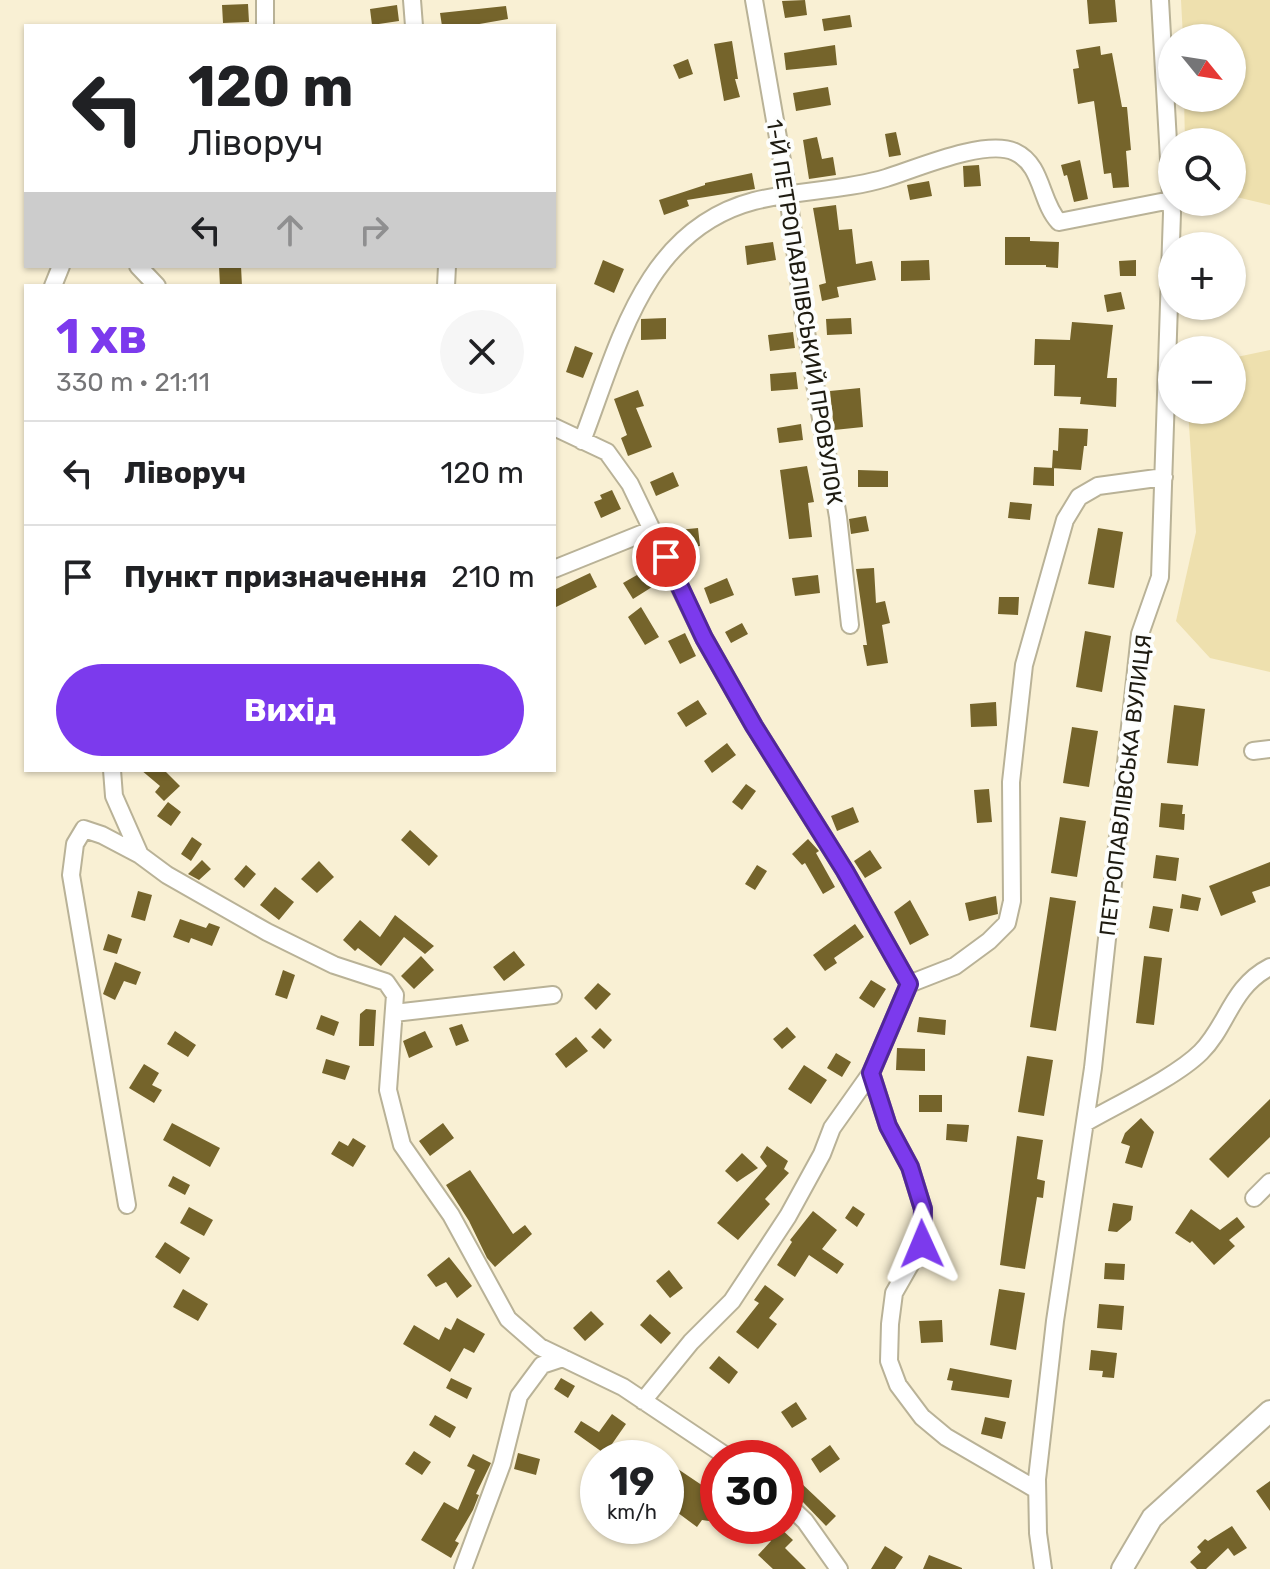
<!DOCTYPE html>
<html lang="uk">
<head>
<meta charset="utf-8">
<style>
	:root { --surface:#fff; --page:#f6f6f6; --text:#202124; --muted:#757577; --line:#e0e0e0; --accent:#7c3aed }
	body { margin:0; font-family:Rubik,sans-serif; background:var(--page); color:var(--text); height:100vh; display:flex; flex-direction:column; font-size:30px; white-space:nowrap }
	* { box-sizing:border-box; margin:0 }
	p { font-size:26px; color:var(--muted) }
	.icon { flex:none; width:44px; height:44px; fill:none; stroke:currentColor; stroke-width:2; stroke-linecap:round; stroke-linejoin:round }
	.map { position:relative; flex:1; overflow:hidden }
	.panel { position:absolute; left:24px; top:284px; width:532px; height:488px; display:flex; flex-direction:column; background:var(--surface); border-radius:0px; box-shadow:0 2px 6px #0004 }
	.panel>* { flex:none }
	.guide { position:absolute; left:24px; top:24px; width:532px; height:244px; border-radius:0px; box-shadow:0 2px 6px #0004; background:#fff; color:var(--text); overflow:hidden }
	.needle { width:52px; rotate:120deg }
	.tools { position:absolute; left:1158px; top:24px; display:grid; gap:16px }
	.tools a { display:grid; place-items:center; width:88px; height:88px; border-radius:50%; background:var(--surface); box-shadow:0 2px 6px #0004; font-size:40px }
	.speed { position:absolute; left:580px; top:1440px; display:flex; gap:16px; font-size:40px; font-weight:700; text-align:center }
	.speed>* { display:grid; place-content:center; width:104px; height:104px; border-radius:50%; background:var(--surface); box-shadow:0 2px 6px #0004; line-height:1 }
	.speed small { font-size:20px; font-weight:400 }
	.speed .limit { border:12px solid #d22; background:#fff; color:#111 }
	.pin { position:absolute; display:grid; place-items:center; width:68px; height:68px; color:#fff; margin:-34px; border:4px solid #fff; border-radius:50%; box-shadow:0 2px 8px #0007 }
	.me { position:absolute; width:88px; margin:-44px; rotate:359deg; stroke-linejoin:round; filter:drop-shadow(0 0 6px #0008) }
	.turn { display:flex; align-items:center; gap:28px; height:168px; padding:0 32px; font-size:36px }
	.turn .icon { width:104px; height:104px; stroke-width:2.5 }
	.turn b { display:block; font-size:56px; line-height:68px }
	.lanes { display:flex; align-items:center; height:76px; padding:0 32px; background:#0003; justify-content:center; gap:40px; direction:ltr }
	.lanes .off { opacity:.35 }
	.round { display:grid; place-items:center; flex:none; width:84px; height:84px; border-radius:42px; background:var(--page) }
	.summary { display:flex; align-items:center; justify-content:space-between; height:136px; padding:0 32px }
	h1 { font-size:48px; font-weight:700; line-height:60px; color:var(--accent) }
	.primary-button { display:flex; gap:16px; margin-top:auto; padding:16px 32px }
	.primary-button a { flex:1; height:92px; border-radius:48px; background:var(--accent); color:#fff; font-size:32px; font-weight:700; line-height:92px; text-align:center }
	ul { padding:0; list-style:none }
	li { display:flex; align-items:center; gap:24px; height:104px; padding:0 32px; border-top:2px solid var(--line) }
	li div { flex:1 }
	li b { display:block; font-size:30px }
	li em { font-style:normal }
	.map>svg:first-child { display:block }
	.green { fill:#eee0ae }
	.building { fill:#75642b }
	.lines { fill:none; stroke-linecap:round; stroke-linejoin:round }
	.minor-casing { stroke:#b9b297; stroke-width:20 }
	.tertiary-casing { stroke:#b9b297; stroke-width:24 }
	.minor { stroke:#fff; stroke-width:16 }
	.tertiary { stroke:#fff; stroke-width:20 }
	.route-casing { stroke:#51269a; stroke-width:20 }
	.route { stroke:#7c3aed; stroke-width:14 }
	.labels { text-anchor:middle; stroke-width:8; stroke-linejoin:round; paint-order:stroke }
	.street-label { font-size:22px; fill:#1e1b11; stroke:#fdfefd }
</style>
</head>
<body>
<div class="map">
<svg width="1270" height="1569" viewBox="0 0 1270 1569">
	<rect width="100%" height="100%" fill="#f9f0d4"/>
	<path class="green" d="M1181 0H1270V205L1232 196V142H1185L1184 98H1232V38H1183Z
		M1270 350V672L1210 658 1176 621 1196 532 1188 410H1232V358Z"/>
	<path class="building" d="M805 0 807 15 785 18 782 1Z
		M1087 0H1115L1117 22 1089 24Z
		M248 4 249 22 223 23 222 5Z
		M397 5 399 21 372 25 370 9Z
		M506 6 508 19 468 26H442L440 13Z
		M850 15 852 27 824 31 822 19Z
		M732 41 738 79H735L740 97 724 101 714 44Z
		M835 45 837 65 786 70 784 53Z
		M1100 46 1101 55 1112 53 1122 107H1127L1131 150 1126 151 1129 187 1113 188 1111 173 1104 174 1094 101 1078 104 1073 69 1079 68 1076 50Z
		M688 59 693 74 679 79 673 65Z
		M828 87 831 105 796 111 793 93Z
		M896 132 901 155 889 157 885 134Z
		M817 137 822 159 833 157 836 175 809 179 803 140Z
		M1080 160 1088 199 1074 202 1067 175 1064 176 1061 165Z
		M979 165 981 186 964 187 963 166Z
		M752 173 755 189 687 200 689 206 664 215 659 200 705 185V183Z
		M929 181 932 196 910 200 907 185Z
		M836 205 839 230 852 229 856 264 872 261 876 280 837 287 839 297 822 301 819 285 826 283 813 208Z
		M1005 237H1030V241L1059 242 1058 268 1046 267V265H1005Z
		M773 242 776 260 747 265 745 246Z
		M603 260 624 269 614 293 594 284Z
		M929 260 930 280 901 281V261Z
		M1136 260V276H1120L1119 261Z
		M219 266H241L242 286H220Z
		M1121 292 1125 309 1107 312 1104 295Z
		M666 318V339L641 340V319Z
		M851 318 852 334 827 335 826 319Z
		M1072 322 1113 325 1107 378H1117L1116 407 1080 404 1081 397 1054 396 1055 365H1034L1035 339 1070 340Z
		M793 332 795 348 770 351 768 335Z
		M575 346 593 353 583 378 566 372Z
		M796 372 798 389 771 391 770 374Z
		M860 388 863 427 834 430 830 391Z
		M638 390 644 406 636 408 652 447 628 456 621 438 627 435 614 399Z
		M801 424 803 440 779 443 777 428Z
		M1059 428 1088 429 1087 446H1084L1081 470 1052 468 1053 450 1058 451Z
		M807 466 814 502 808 503 812 537 789 539 780 470Z
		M1034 467 1054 468V486L1033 485Z
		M858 470 888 471V487H858Z
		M673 472 679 486 656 496 650 482Z
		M612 490 621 509 601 518 594 502 602 499 600 495Z
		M1010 502 1032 504 1030 520 1008 518Z
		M866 516 869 531 851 534 849 519Z
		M698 528 700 546 680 548 678 530Z
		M1098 528 1123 532 1114 588 1088 584Z
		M651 567 660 582 633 599 623 583Z
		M874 568 876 603 885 601 890 623 882 625 888 663 867 666 863 645H867L856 569Z
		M590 573 597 587 554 608V590Z
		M818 575 820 593 795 596 792 578Z
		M727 578 734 595 710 604 704 588Z
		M999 597H1019L1018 615 998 614Z
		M641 607 659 637 645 645 628 617Z
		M742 623 748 634 731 643 725 632Z
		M1085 631 1111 636 1102 692 1076 687Z
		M685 633 696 656 680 664 668 641Z
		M698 700 707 714 686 727 677 713Z
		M996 702 997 726 971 727 970 704Z
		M1174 705 1205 709 1198 766 1167 763Z
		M1072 727 1098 731 1089 787 1063 783Z
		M727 743 736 755 712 773 704 761Z
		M141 770H164L180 786 164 801 155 792 160 786Z
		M746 784 756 791 742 810 732 802Z
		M989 789 992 822 977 823 974 790Z
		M168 802 181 812 171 826 157 816Z
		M1161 803 1183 805 1182 814H1185L1184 830 1159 827Z
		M853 807 859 822 837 831 831 816Z
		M1060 817 1086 821 1077 877 1051 873Z
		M410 830 438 856 429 866 401 840Z
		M192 837 202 844 191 861 181 854Z
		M808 839 819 851 816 853 835 887 823 894 805 863 802 865 792 854Z
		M870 850 882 868 865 878 854 861Z
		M1156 855 1179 858 1176 881 1153 878Z
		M202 860 211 869 199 880 188 874Z
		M319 861 334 877 317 893 301 879Z
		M1270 862V886L1252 892 1256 902 1221 916 1209 886Z
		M246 865 256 874 244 888 234 879Z
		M757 865 767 871 755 890 745 884Z
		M275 887 294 902 279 920 260 905Z
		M138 891 152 895 145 921 131 917Z
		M1182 894 1201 898 1198 911 1180 908Z
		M996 896 998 914 969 921 965 903Z
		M1050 897 1076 901 1056 1031 1030 1027Z
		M910 900 929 935 910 945 894 912Z
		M1153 906 1173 909 1169 932 1149 928Z
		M395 915 434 946 425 954 404 937 381 966 358 948 355 951 343 940 360 920 380 937Z
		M180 919 206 928 209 923 220 927 212 946 191 938 189 943 173 937Z
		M855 924 864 937 834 958 837 963 825 971 813 955Z
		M108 934 122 939 117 954 103 950Z
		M514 951 525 965 504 981 493 967Z
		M421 956 434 970 414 989 401 976Z
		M1144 956 1162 958 1154 1025 1136 1023Z
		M115 962 141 972 136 985 124 981 115 1000 103 994Z
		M283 970 295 975 287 999 275 995Z
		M871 980 886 989 874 1008 859 998Z
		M598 983 611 994 596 1010 584 998Z
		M366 1009 376 1010 374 1046H359L360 1014Z
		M321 1015 339 1022 334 1036 316 1029Z
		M919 1017 946 1020 945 1035 917 1032Z
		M462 1024 469 1041 456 1046 449 1028Z
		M787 1027 796 1037 782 1049 773 1039Z
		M600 1028 612 1040 604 1049 591 1037Z
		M175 1031 196 1045 188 1057 167 1044Z
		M425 1031 433 1047 409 1058 403 1041Z
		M576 1037 588 1051 566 1068 555 1054Z
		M897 1048 925 1049V1071L896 1070Z
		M836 1053 851 1062 842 1077 827 1068Z
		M1027 1056 1053 1060 1044 1116 1018 1112Z
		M326 1059 350 1066 345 1080 322 1073Z
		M144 1064 159 1073 152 1085 162 1090 154 1103 129 1088Z
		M804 1065 827 1080 811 1104 788 1089Z
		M919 1095H942V1112H919Z
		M1270 1099V1137L1228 1178 1209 1159Z
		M1141 1118 1154 1132 1142 1168 1125 1163 1130 1146 1121 1143 1125 1133Z
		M172 1123 220 1148 210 1167 163 1140Z
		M443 1123 454 1138 430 1156 419 1141Z
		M947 1124 969 1125 967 1142 946 1140Z
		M1017 1136 1043 1140 1037 1179 1045 1181 1043 1198 1037 1197 1025 1269 1000 1265Z
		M353 1138 366 1146 353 1167 331 1154 339 1141 348 1146Z
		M767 1146 788 1161 784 1169 789 1173 765 1199 770 1204 738 1240 717 1223 767 1166 760 1157Z
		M742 1153 758 1168 737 1182 725 1171Z
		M470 1170 513 1234 525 1225 532 1234 495 1267 487 1258 469 1221 446 1185Z
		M173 1176 190 1185 185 1195 168 1186Z
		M1113 1203 1133 1206 1131 1220 1117 1232 1108 1231Z
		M853 1206 865 1214 857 1227 845 1218Z
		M189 1207 213 1220 204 1236 180 1223Z
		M1191 1209 1220 1230 1237 1217 1245 1227 1229 1240 1235 1246 1214 1265 1192 1241 1190 1243 1175 1233Z
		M813 1211 837 1230 822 1249 844 1264 837 1274 809 1255 795 1277 777 1265 792 1242 790 1240Z
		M165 1242 190 1258 180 1274 155 1257Z
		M449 1257 472 1286 457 1298 446 1282 436 1287 427 1275Z
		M1105 1263 1125 1264 1124 1280 1104 1279Z
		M669 1270 683 1288 670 1298 656 1281Z
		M765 1285 784 1299 769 1318 777 1324 758 1349 736 1332 759 1303 754 1300Z
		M183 1289 208 1304 198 1321 173 1307Z
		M999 1289 1025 1293 1016 1350 990 1345Z
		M1099 1304 1124 1306 1122 1330 1097 1328Z
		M591 1311 604 1324 585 1341 573 1328Z
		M650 1314 671 1333 661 1344 640 1325Z
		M457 1318 485 1334 474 1353 464 1348 450 1372 403 1344 414 1325 439 1340 445 1327 451 1330Z
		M942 1320 943 1342 921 1343 919 1321Z
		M1091 1350 1117 1353 1114 1378 1102 1377 1103 1371 1089 1370Z
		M719 1356 738 1372 729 1384 709 1368Z
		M950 1368 1012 1380 1009 1398 951 1390 953 1381 947 1380Z
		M451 1378 472 1388 467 1399 446 1388Z
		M561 1378 575 1386 568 1398 554 1389Z
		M796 1402 807 1419 792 1428 781 1412Z
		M612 1414 626 1424 605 1454 574 1432 581 1421 599 1432Z
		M435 1415 456 1427 450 1438 429 1425Z
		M985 1417 1006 1422 1002 1439 981 1434Z
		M830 1445 840 1459 820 1473 811 1459Z
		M414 1451 431 1462 422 1475 405 1464Z
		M518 1453 540 1459 536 1475 514 1469Z
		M473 1454 491 1463 476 1494 479 1495 473 1510 455 1541 459 1543 451 1558 421 1540 444 1502 458 1510 475 1470 467 1466Z
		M666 1461 718 1496V1506L709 1521 702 1520 697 1527 666 1504Z
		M1270 1481V1511L1256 1491Z
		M800 1482 836 1516 826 1526 802 1501 790 1493Z
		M755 1526H778L793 1540 785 1548 806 1569H773L758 1555 771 1541Z
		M1232 1526 1247 1548 1234 1556 1228 1548 1206 1569H1197L1190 1562 1201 1552 1197 1547 1205 1539 1208 1541Z
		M885 1546 903 1557 895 1569H871Z
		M929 1555 962 1568V1569H923Z"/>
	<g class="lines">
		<defs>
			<path id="minor" d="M265 0V26
				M412 0 414 26
				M754 0 788 195 805 326 838 517 850 625
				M138 266 157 286
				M53 286 61 266
				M446 286 447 266
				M554 427 607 452 630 484 704 638 754 726 845 871 909 984
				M582 441C618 348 643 230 754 201 798 190 843 191 886 178 915 169 986 138 1015 152 1043 165 1040 202 1059 222L1171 200
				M554 569 651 530
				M1253 751 1270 749
				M112 770 114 796 140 855
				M394 1013 553 995
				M871 1073 888 1126 910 1167 923 1209 922 1244 894 1293 890 1324 889 1361 898 1385 922 1417 946 1437 1037 1490
				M1085 1123C1118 1104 1176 1077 1201 1052 1228 1025 1231 987 1270 967
				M1254 1198 1270 1182
				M127 1205 71 875 75 844 84 829 102 835 140 855 167 875 267 932 334 965 386 982 395 995 388 1090 402 1145 451 1215 508 1319 540 1347 623 1387 729 1458
				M643 1401 691 1342 732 1301 788 1216 822 1154 832 1128 871 1073 909 984 955 966 989 941 1007 923 1012 901 1011 782 1024 665 1065 520 1079 497 1098 486 1164 477
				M786 1503 805 1521 839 1569
				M463 1569 502 1464 519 1396 542 1365 563 1358
				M1043 1569 1038 1533 1037 1479 1055 1321 1093 1068 1140 634 1160 577 1172 213 1160 0"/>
			<path id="tertiary" d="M1122 1569 1152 1518 1270 1411"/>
		</defs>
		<use href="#minor" class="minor-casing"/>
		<use href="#tertiary" class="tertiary-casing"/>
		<use href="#minor" class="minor"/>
		<use href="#tertiary" class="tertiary"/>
	</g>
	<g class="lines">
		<defs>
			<path id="route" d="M666 557 704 638 754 726 845 871 909 984 871 1073 888 1126 910 1167 923 1209 922 1244"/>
		</defs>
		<use href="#route" class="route-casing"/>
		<use href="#route" class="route"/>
	</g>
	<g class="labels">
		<g class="street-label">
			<text transform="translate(805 312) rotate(81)" y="8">1-Й ПЕТРОПАВЛІВСЬКИЙ ПРОВУЛОК</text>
			<text transform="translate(1125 785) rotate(-83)" y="8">ПЕТРОПАВЛІВСЬКА ВУЛИЦЯ</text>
		</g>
	</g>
</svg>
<div class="tools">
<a><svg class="needle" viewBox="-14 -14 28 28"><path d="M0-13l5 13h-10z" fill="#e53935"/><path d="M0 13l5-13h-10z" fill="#757577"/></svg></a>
<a><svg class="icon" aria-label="search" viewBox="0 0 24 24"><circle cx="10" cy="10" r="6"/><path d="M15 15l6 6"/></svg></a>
<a>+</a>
<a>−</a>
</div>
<div class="speed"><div>19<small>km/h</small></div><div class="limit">30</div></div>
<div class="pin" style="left:666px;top:557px;background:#d93025"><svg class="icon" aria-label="arrive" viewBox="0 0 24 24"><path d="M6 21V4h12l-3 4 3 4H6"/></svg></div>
<svg class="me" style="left:922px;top:1244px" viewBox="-20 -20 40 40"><path d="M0-17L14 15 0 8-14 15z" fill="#7c3aed" stroke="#fff" stroke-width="4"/></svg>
<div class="guide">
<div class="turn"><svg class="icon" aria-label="left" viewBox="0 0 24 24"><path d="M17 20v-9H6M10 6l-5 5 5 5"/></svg><div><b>120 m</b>Ліворуч</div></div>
<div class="lanes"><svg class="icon" aria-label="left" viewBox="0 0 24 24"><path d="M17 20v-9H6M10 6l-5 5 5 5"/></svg><svg class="icon off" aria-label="ahead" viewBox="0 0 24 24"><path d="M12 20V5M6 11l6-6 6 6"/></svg><svg class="icon off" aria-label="right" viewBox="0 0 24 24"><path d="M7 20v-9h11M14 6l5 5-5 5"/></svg></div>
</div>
<section class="panel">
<div class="summary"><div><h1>1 хв</h1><p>330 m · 21:11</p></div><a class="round"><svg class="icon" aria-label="close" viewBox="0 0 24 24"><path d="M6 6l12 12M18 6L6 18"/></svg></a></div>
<ul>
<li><svg class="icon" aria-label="left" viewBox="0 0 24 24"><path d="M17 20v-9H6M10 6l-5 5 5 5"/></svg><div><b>Ліворуч</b></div><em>120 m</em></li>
<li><svg class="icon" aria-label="arrive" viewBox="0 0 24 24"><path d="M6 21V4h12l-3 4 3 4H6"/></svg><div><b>Пункт призначення</b></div><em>210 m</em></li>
</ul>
<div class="primary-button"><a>Вихід</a></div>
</section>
</div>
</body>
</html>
